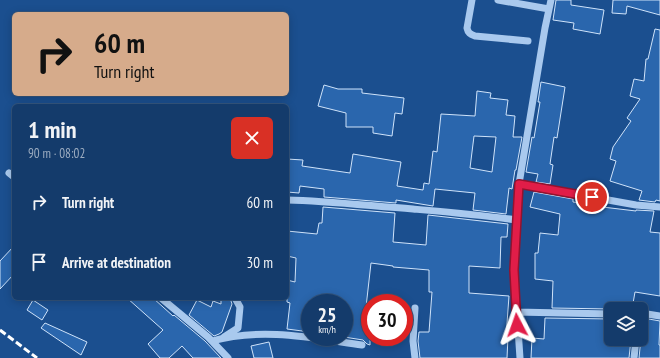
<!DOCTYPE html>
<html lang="en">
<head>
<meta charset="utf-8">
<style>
	:root { --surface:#143b6b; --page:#214673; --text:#f1f3f6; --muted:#9dadc1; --line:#33557e }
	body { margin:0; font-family:"PT Sans Narrow",sans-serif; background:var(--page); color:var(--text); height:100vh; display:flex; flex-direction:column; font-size:15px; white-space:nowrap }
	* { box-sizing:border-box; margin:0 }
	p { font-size:13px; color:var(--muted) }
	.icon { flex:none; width:22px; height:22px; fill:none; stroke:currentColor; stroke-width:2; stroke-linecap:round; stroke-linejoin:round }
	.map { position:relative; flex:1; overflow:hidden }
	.panel { position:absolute; left:12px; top:104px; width:277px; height:196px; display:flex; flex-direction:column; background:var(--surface); border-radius:6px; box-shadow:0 2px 10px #0003,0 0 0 1px var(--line) }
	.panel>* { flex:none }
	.guide { position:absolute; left:12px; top:12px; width:277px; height:84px; border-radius:6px; box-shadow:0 2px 10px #0003,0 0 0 1px var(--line); background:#d6ab8b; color:#111; overflow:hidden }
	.controls { position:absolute; left:604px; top:302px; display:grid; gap:8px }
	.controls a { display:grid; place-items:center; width:44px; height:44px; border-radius:6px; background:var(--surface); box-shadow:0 2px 10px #0003,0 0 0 1px var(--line); font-size:20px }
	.speed { position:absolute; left:301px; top:294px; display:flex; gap:8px; font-size:20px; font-weight:700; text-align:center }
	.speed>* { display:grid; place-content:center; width:52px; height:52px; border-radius:50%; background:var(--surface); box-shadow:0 2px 10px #0003,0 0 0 1px var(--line); line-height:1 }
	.speed small { font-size:10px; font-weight:400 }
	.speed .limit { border:6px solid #d22; background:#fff; color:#111 }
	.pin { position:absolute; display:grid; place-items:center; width:34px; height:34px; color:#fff; margin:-17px; border:2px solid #fff; border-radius:50%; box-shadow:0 1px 4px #0007 }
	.me { position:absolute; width:44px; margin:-22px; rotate:356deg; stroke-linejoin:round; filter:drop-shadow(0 0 3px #0008) }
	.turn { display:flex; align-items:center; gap:14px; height:84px; padding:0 16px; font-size:18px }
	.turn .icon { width:52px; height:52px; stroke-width:2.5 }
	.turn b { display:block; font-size:28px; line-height:34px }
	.round { display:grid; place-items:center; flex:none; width:42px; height:42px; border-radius:6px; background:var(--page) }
	.summary { display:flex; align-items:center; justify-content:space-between; height:68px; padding:0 16px }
	h1 { font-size:24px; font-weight:700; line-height:30px }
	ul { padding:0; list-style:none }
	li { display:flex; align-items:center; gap:12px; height:60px; padding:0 16px }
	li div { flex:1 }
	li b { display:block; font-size:15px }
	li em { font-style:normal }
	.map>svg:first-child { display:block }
	.building { fill:#2a66ad; stroke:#cfe3fa; fill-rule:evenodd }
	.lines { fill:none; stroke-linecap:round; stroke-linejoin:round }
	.minor { stroke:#a9c9ee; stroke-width:7 }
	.rail { stroke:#fff; stroke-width:3; stroke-dasharray:7 3; stroke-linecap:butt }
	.route-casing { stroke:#92132f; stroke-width:10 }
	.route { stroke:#e11d48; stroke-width:7 }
</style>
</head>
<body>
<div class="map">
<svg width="660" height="358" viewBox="0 0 660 358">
	<rect width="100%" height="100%" fill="#1b4f8f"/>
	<path class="building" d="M556 0H571V5L604 10 600 34 573 29 574 23 553 20Z
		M613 0H660V15L627 6 626 14 612 13Z
		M655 29 660 30V201L656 200 655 202 639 200 642 191 610 181 616 161 610 159 613 147 631 121 627 118 640 99 630 96 634 79 644 81 646 59H648Z
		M541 82 565 87 557 138 554 137 550 164 553 165 550 184 536 182 538 174 526 172 532 137 534 138 540 102H538Z
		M324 85 338 89H362V93L404 98 402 114 395 113 392 136 373 133V127H346V113L318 106Z
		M477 91 491 93 490 98 508 100 506 115 515 116 513 137H522L516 170H515L512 189 509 188 506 214 473 210 475 193 435 189 433 206 396 200V203L324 197V189L300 186 299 193 287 192V159L303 160 302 166 350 173 353 154 401 162 397 186 423 190 424 183 429 184 433 151 437 152 441 114 475 116ZM474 136 496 137 492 172 470 168Z
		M534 192 573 199V202L594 205V206L636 211V210L654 211 650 232 660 233V296L635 292 632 309 611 307V309L552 308 553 281 535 279V253H538L540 233 558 235 560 214 530 207Z
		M323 207 395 213 393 242 426 245 428 215 508 224 507 237H501L500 268 469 266V293L509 296 506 337H508L507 358H420L418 341 419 332H429L432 292H429V270L393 267V266L371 263 365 316 370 317V345L367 344 363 340 344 337V303H310V332L287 329 290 303 287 302V280L295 282 296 258 287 256V231L317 234 319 223H322Z
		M14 246V274L0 289V261Z
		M127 298H153L173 316 174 315 205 341 221 358H193L182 346 169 358H160L148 344 163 330Z
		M221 298H230L232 304 222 332 219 334 214 336 189 315 197 300 211 307 213 301 221 304Z
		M33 300 48 310 42 320 27 310Z
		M545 318 611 319V339H631L629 358H531L532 338 544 339Z
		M643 318 660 321 659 345H660V358H639Z
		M45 323 87 342 81 355 41 328Z
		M269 342 273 358H254L251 346Z"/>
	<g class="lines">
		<path class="minor" d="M472 0 467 28C468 33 470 34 475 36L528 41
			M498 0 549 9
			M9 173 14 177
			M519 184 636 205 660 207
			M287 200C329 201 371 206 413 209 447 212 482 215 516 220
			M161 298 208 337 228 358
			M415 308 413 341 415 358
			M516 312 611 314
			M641 313 660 316
			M224 337 238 328 240 307 235 298
			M212 341C262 327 312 338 362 345
			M520 358 514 270 519 184 545 28 551 0
			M634 358 636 339"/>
		<path class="rail" d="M0 330 37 358"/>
	</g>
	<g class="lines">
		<defs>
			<path id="route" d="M517 325 514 270 519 184 592 197"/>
		</defs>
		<use href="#route" class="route-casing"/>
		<use href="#route" class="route"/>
	</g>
</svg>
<div class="controls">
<a><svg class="icon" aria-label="layers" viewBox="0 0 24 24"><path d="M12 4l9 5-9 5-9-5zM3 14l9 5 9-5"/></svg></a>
</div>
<div class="speed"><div>25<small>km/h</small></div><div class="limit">30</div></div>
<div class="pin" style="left:592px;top:197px;background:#d93025"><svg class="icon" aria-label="arrive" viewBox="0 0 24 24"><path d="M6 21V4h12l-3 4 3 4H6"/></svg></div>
<svg class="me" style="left:517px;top:325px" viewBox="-20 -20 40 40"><path d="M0-17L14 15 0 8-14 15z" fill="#e11d48" stroke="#fff" stroke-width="4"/></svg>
<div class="guide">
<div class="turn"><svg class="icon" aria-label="right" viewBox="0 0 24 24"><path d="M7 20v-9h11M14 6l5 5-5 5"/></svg><div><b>60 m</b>Turn right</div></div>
</div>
<section class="panel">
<div class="summary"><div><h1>1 min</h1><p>90 m · 08:02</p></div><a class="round" style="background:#d93025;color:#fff"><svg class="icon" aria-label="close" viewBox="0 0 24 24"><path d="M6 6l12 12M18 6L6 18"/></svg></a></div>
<ul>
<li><svg class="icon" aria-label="right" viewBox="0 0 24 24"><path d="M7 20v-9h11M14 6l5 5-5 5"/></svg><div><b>Turn right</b></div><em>60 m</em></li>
<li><svg class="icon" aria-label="arrive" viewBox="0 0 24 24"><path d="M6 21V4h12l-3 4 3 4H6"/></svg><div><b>Arrive at destination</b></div><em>30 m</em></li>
</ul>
</section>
</div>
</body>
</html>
